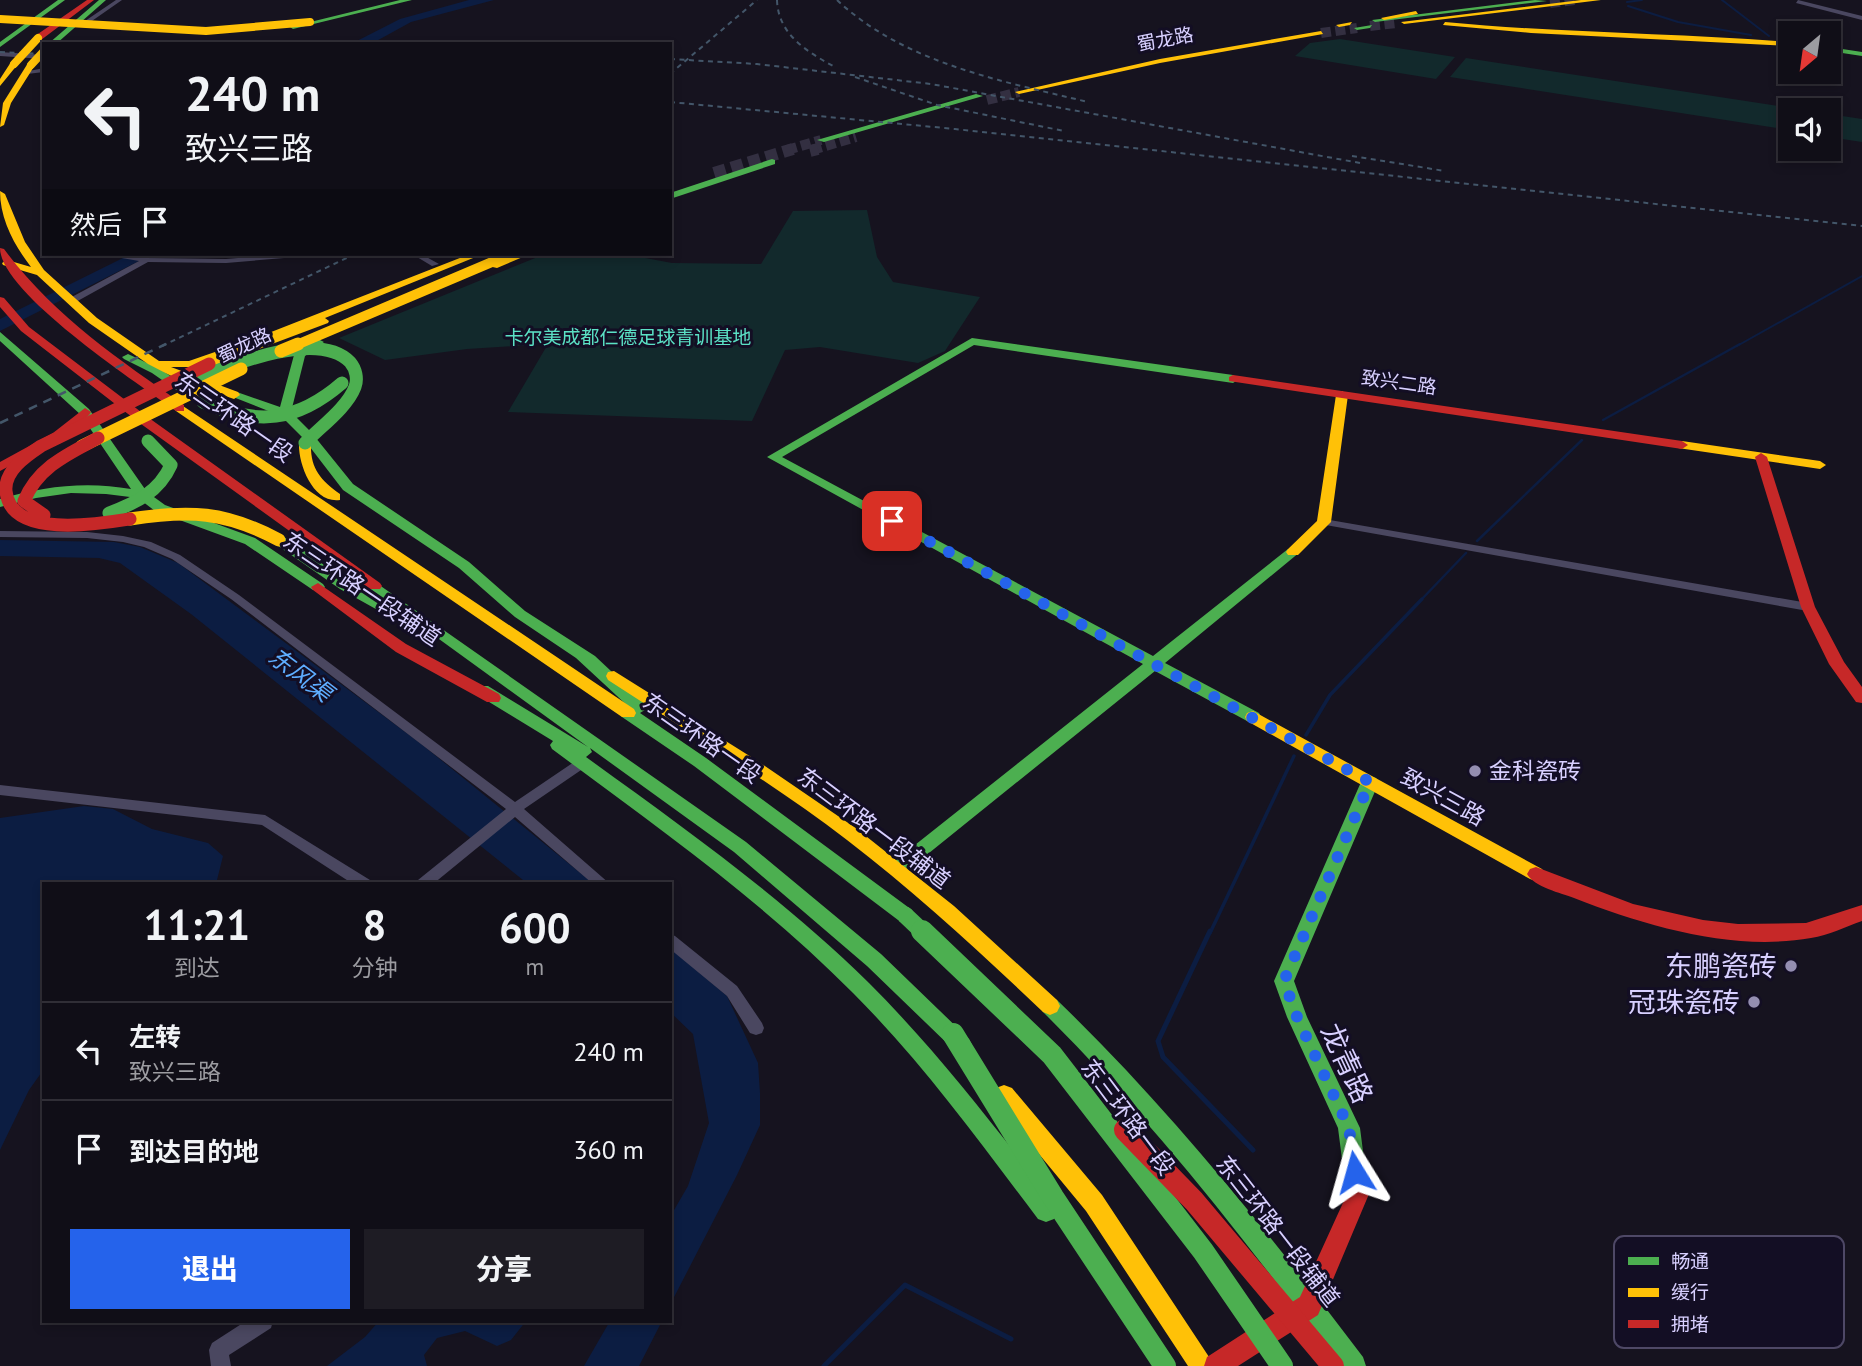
<!DOCTYPE html>
<html lang="zh">
<head>
<meta charset="utf-8">
<style>
	:root { --surface:#100e17; --page:#1e1c24; --text:#f1f3f6; --muted:#9c9ca1; --line:#302e36; --accent:#2563eb }
	body { margin:0; font-family:"PT Sans","Noto Sans SC",sans-serif; background:var(--page); color:var(--text); height:100vh; display:flex; flex-direction:column; font-size:26px; white-space:nowrap }
	* { box-sizing:border-box; margin:0 }
	p { font-size:23px; color:var(--muted) }
	.icon { flex:none; width:38px; height:38px; fill:none; stroke:currentColor; stroke-width:2; stroke-linecap:round; stroke-linejoin:round }
	.map { position:relative; flex:1; overflow:hidden }
	.side { position:absolute; left:42px; top:882px; width:630px; height:441px; display:flex; flex-direction:column; background:var(--surface); border-radius:0px; box-shadow:0 4px 10px #0003,0 0 0 2px var(--line) }
	.side>* { flex:none }
	.hud { position:absolute; left:42px; top:42px; width:630px; height:214px; border-radius:0px; box-shadow:0 4px 10px #0003,0 0 0 2px var(--line); background:#100e17; color:var(--text); overflow:hidden }
	.needle { width:46px; rotate:209deg }
	.tools { position:absolute; left:1778px; top:21px; display:grid; gap:14px }
	.tools a { display:grid; place-items:center; width:63px; height:63px; border-radius:0px; background:var(--surface); box-shadow:0 4px 10px #0003,0 0 0 2px var(--line); font-size:35px }
	.pin { position:absolute; display:grid; place-items:center; width:60px; height:60px; color:#fff; margin:-30px; border-radius:14px; box-shadow:0 4px 10px #0006 }
	.me { position:absolute; width:77px; margin:-38px; rotate:352deg; stroke-linejoin:round; filter:drop-shadow(0 0 5px #0008) }
	.turn { display:flex; align-items:center; gap:24px; height:147px; padding:0 28px; font-size:32px }
	.turn .icon { width:91px; height:91px; stroke-width:2.5 }
	.turn b { display:block; font-size:49px; line-height:60px }
	.then { display:flex; align-items:center; height:66px; padding:0 28px; background:#0003; gap:14px; font-size:26px }
	.eta { display:flex; justify-content:space-evenly; align-items:center; height:119px; text-align:center }
	.eta b { font-size:42px; font-weight:800; line-height:49px }
	.button { display:flex; gap:14px; margin-top:auto; padding:14px 28px }
	.button a { flex:1; height:80px; border-radius:0px; background:var(--accent); color:#fff; font-size:28px; font-weight:800; line-height:80px; text-align:center }
	.button a+a { background:var(--page); color:var(--text) }
	ul { padding:0; list-style:none }
	li { display:flex; align-items:center; gap:21px; height:98px; padding:0 28px; border-top:2px solid var(--line) }
	li div { flex:1 }
	li b { display:block; font-size:26px }
	li em { font-style:normal }
	.map>svg:first-child { display:block }
	.green { fill:#12292c }
	.water { fill:#0c1d42 }
	.lines { fill:none; stroke-linecap:round; stroke-linejoin:round }
	.stream-far3 { stroke:#0c1d42; stroke-width:2 }
	.stream-far2 { stroke:#0c1d42; stroke-width:2.5 }
	.stream-far1 { stroke:#0c1d42; stroke-width:3.5 }
	.stream { stroke:#0c1d42; stroke-width:5 }
	.primary-tunnel-far1 { stroke:#332f41; stroke-width:10; stroke-dasharray:10 4.5; stroke-linecap:butt }
	.primary-tunnel { stroke:#332f41; stroke-width:12; stroke-dasharray:12 6; stroke-linecap:butt }
	.street { fill:#4a4760; fill-rule:evenodd }
	.fast { fill:#4caf50; fill-rule:evenodd }
	.slow { fill:#ffc107; fill-rule:evenodd }
	.jam { fill:#c62828; fill-rule:evenodd }
	.rail-far1 { stroke:#435669; stroke-width:2; stroke-dasharray:5 4.5; stroke-linecap:butt }
	.rail { stroke:#435669; stroke-width:2.5; stroke-dasharray:9 7; stroke-linecap:butt }
	.fast-bridge-far2 { stroke:#4caf50; stroke-width:13 }
	.fast-bridge-far1 { stroke:#4caf50; stroke-width:17 }
	.fast-bridge { stroke:#4caf50; stroke-width:22 }
	.slow-bridge-far2 { stroke:#ffc107; stroke-width:8 }
	.slow-bridge-far1 { stroke:#ffc107; stroke-width:10 }
	.slow-bridge { stroke:#ffc107; stroke-width:13 }
	.jam-bridge-far1 { stroke:#c62828; stroke-width:13 }
	.jam-bridge { stroke:#c62828; stroke-width:22 }
	.route { stroke:#2563eb; stroke-width:12; stroke-dasharray:0 21.6 }
	.poi-dot { fill:#948eb1; stroke:#130e24; stroke-width:2.5 }
	.labels { text-anchor:middle; stroke-width:6; stroke-linejoin:round; paint-order:stroke }
	.far-street-label { font-size:19px; fill:#d8d0ff; stroke:#130e24 }
	.far-park-label { font-size:19px; fill:#5be1c5; stroke:#130e24 }
	.street-label { font-size:23px; fill:#d8d0ff; stroke:#130e24 }
	.poi-label { font-size:23px; fill:#d8d0ff; stroke:#130e24; text-anchor:start }
	.water-label { font-size:24px; font-style:italic; fill:#5eadff; stroke:#130e24 }
	.near-poi-label { font-size:28px; fill:#d8d0ff; stroke:#130e24; text-anchor:end }
	.near-street-label { font-size:28px; fill:#d8d0ff; stroke:#130e24 }
	.key { fill:#130e24; stroke:#4e4866; stroke-width:2 }
	.key-label { font-size:19px; fill:#d8d0ff }
</style>
</head>
<body>
<div class="map">
<svg width="1862" height="1366" viewBox="0 0 1862 1366">
	<rect width="100%" height="100%" fill="#16131f"/>
	<path class="green" d="M1340 39 1455 57 1436 79 1295 56 1310 43Z
		M1466 58 1805 110H1790V130L1450 77Z
		M1829 114 1862 119V142L1829 137Z
		M867 210 877 257 893 282 980 297 945 351 918 363 820 347 785 350 752 421 508 412 548 344 467 349 385 360 339 338 545 254H624L672 263 761 264 793 211Z"/>
	<path class="water" d="M469 0H494L411 22 371 44H351L400 19Z
		M131 254H153L0 331V319Z
		M0 540 114 542 140 547 178 563 420 743 594 884H528L191 614 120 563 99 558 0 556Z
		M84 806 113 809 152 829 208 843 223 856 216 884H44V1069L29 1090 0 1150V818Z
		M670 948 727 996 758 1063 760 1093V1125L737 1175 670 1305V1217L688 1186 709 1123 693 1034 670 1012Z
		M379 1321H526L511 1340 497 1346 465 1331 437 1338 424 1355 427 1366H327L365 1337Z
		M610 1321H662L639 1366H584Z"/>
	<g class="lines">
		<path class="stream-far3" d="M1722 0 1769 36
			M1627 2 1642 0
			M1628 6 1678 22 1751 35
			M1737 346 1862 276"/>
		<path class="stream-far2" d="M1603 420 1740 344
			M1477 541 1582 440
			M1421 600 1466 553"/>
		<path class="stream-far1" d="M1306 735 1330 695 1422 599
			M1210 933 1294 756"/>
		<path class="stream" d="M1210 931 1158 1041 1163 1057 1253 1150
			M824 1366 905 1285 1011 1339"/>
		<path class="primary-tunnel-far1" d="M1550 3 1575 0
			M1370 26 1396 23
			M1321 33 1357 28
			M987 100 1019 92
			M787 150 821 140
			M812 150 856 137"/>
		<path class="primary-tunnel" d="M810 151 818 149
			M714 173 793 149"/>
		<path class="street" d="M116 0H122L89 23H85V21Z
			M1798 0 1862 16V20L1796 3Z
			M0 52 44 55V59L0 56Z
			M44 68V72L27 74 24 72Z
			M116 254 147 258 226 259 284 254H312L308 256 226 263 148 262 74 303H68V299L139 261 116 257Z
			M412 254H421L439 264 432 266Z
			M1324 519 1808 603 1814 607 1808 611 1320 524 1319 522 1320 520Z
			M0 531 87 532 123 536 151 542 180 555 239 595 515 802 577 760H587L589 763 587 766 524 809 610 884H593L515 817 433 884H416L418 880 506 809 231 599 172 559 144 547 123 542 87 538 0 537Z
			M0 785 265 815 370 880 372 884H353L262 825 0 795Z
			M670 934 675 936 737 986 762 1023 764 1028 762 1033 756 1035 750 1033 727 996 670 949Z
			M246 1321H273L271 1328 229 1355 231 1366H211L209 1350 212 1343Z"/>
		<path class="fast" d="M58 0H65L0 47V42Z
			M99 0H106L56 44H48Z
			M400 0H412L293 29 290 27Z
			M1535 0 1547 1 1375 22 1372 20Z
			M1372 25 1370 28 1357 30 1354 28Z
			M1829 47 1862 52V56L1829 51Z
			M976 94 983 96 824 142 817 140Z
			M772 159 775 160V164L670 199V193Z
			M0 332 89 409 147 492 165 505 255 538 323 584 325 587 323 590H313L245 544 155 511 138 498 106 494 71 493 36 498 0 507V499C43 486 87 481 131 489L81 415 0 341Z
			M972 338 1233 375 1239 379 1233 383 974 345 782 457 1153 656 1288 549H1298L1300 552 1165 663 1259 713 1261 717 1259 721H1247L1155 671 903 874 897 876 891 874 888 869 891 864 1143 664 767 457Z
			M318 339 324 342 305 356 291 412 311 432 353 484 469 562 525 611 595 656 646 704 648 708 640 713 706 758 912 910 914 915 912 920 905 923 898 920 694 766 622 717 620 713 622 709 630 708 576 658 515 617 459 568 343 490 303 438 281 416 228 395 234 391 280 407 294 355Z
			M128 354 160 369 195 393 189 397 185 396 152 373 124 359 122 357Z
			M279 536 284 537 350 583 395 610 388 615 383 613 340 589 274 543 272 540 274 537Z
			M375 582 746 842 881 954 969 1039 972 1045 969 1051 962 1054 955 1051 867 966 734 852 590 748 592 752 586 757C684 828 783 898 869 983 937 1051 995 1127 1054 1203L1057 1211 1054 1219 1046 1222 1038 1219C979 1141 922 1062 853 993 762 901 656 826 552 749L550 745 553 741 476 694 474 690 476 686H488L588 747 370 589 368 586 370 583Z
			M1370 776 1376 778 1379 782 1294 981 1307 1017 1360 1128 1368 1190 1365 1198 1357 1201 1349 1198 1346 1190 1338 1128 1287 1017 1274 981 1361 782 1364 778Z
			M1050 997 1057 1000C1171 1110 1268 1232 1363 1357L1366 1366H1339C1247 1242 1153 1121 1043 1012L1040 1006 1043 1000Z"/>
		<path class="slow" d="M1581 0H1601L1404 24 1401 22Z
			M1416 11 1418 14 1384 20 1381 18Z
			M1352 22 1350 25 1339 27 1336 25Z
			M1445 22C1560 33 1675 33 1790 42V46L1531 33 1443 25Z
			M1321 31 1323 34 1160 63 1019 94 1015 92 1160 59Z
			M11 62 18 64 0 86V79Z
			M28 63 35 65 11 103 4 125 0 127 3 103Z
			M0 191 5 194 25 242 44 270 97 318 159 361H189L261 336 470 254H483L325 318 329 321 328 323 213 366H205L204 363 190 367H171L238 392 240 395 234 399 181 381 148 364 89 323 37 275 3 265 2 263 7 260 31 267C14 245 0 219 0 191Z
			M516 254H530L497 268 488 266Z
			M1342 391 1348 395 1331 522 1298 555H1288L1286 552 1288 549 1317 521 1336 395Z
			M180 404 634 709 636 713 634 717H622L176 411 174 408Z
			M305 439 311 443C310 468 320 480 340 494V500C313 504 298 464 299 443Z
			M1682 441 1820 461 1826 465 1820 469 1678 448V442Z
			M614 671 756 760 857 829 954 906 1057 1000 1060 1006 1057 1012 1050 1015 1043 1012C980 952 916 893 847 840 771 782 688 732 608 680L606 676 608 672Z
			M1253 711 1542 869 1545 874 1542 879 1536 881 1530 879 1247 721 1245 717 1247 713Z
			M1004 1085 1012 1088 1102 1195 1215 1366H1188L1086 1211 996 1102 993 1095 996 1088Z"/>
		<path class="jam" d="M87 0H94L41 40H35V36Z
			M0 248 4 249C53 315 118 359 184 405V411H176C139 384 0 293 0 248Z
			M0 297 4 298 29 327 149 418 380 583 382 586 380 589H370L141 424 21 331 0 307Z
			M1233 375 1682 441 1688 445 1682 449 1229 381V377Z
			M85 408 91 412 89 415 61 439 0 471V462L53 433Z
			M1761 453 1767 457 1815 607 1844 662 1862 687V703L1856 702 1829 664 1801 607 1755 457Z
			M318 583 406 644 499 694 501 698 499 702H487L396 652 313 590 311 587Z
			M1536 867 1633 904 1703 920 1738 924 1806 923 1862 905V921C1845 927 1829 935 1811 938 1733 952 1646 926 1574 898 1561 893 1534 887 1527 874L1530 869Z
			M1357 1179 1365 1182 1369 1194 1318 1315 1238 1366H1204L1207 1357 1300 1297 1347 1194 1349 1182Z"/>
		<path class="rail-far1" d="M777 0C778 34 806 51 833 66
			M837 0C904 63 1001 81 1088 102
			M0 52 44 54
			M670 59 757 64 931 84 1360 163
			M670 74 757 0
			M855 77 937 105 1064 131
			M670 102 955 129 1862 226
			M1352 156 1445 171
			M162 346 355 254"/>
		<path class="rail" d="M0 423 166 344"/>
		<path class="fast-bridge-far2" d="M196 379C231 365 318 329 350 362 356 369 358 379 355 387 347 408 320 427 305 443
			M203 402C257 426 297 422 342 383
			M109 513C136 503 159 492 171 465L148 441"/>
		<path class="fast-bridge-far1" d="M905 915 924 933"/>
		<path class="fast-bridge" d="M922 931 1052 1055 1203 1251 1282 1366
			M953 1034 1053 1197 1165 1366"/>
		<path class="slow-bridge-far2" d="M0 19 206 31 310 22
			M14 64 38 38
			M31 65 44 51"/>
		<path class="slow-bridge-far1" d="M294 346 511 254"/>
		<path class="slow-bridge" d="M281 351 298 344
			M82 446 241 369
			M130 519C189 510 225 511 279 540"/>
		<path class="jam-bridge-far1" d="M44 515 24 501C38 467 68 454 98 438
			M130 519C99 524 10 539 6 491 4 471 26 456 41 446L209 364"/>
		<path class="jam-bridge" d="M1125 1130 1194 1201 1333 1366"/>
	</g>
	<g class="lines">
		<path class="route" d="M892 521 1370 782 1284 981 1297 1017 1349 1128 1355 1172"/>
	</g>
	<g class="poi-dot">
		<circle cx="1475" cy="771" r="7"/>
		<circle cx="1791" cy="966" r="7"/>
		<circle cx="1754" cy="1002" r="7"/>
	</g>
	<g class="labels">
		<g class="far-street-label">
			<text transform="translate(1165 39) rotate(-11)" y="7">蜀龙路</text>
			<text transform="translate(244 345) rotate(-25)" y="7">蜀龙路</text>
			<text transform="translate(1399 382) rotate(8)" y="7">致兴二路</text>
		</g>
		<g class="far-park-label">
			<text x="628" y="344">卡尔美成都仁德足球青训基地</text>
		</g>
		<g class="street-label">
			<text transform="translate(234 417) rotate(35)" y="8">东三环路一段</text>
			<text transform="translate(362 589) rotate(34)" y="8">东三环路一段辅道</text>
			<text transform="translate(702 738) rotate(35)" y="8">东三环路一段</text>
			<text transform="translate(1443 797) rotate(29)" y="8">致兴三路</text>
			<text transform="translate(874 828) rotate(37)" y="8">东三环路一段辅道</text>
			<text transform="translate(1128 1117) rotate(53)" y="8">东三环路一段</text>
			<text transform="translate(1278 1231) rotate(52)" y="8">东三环路一段辅道</text>
		</g>
		<g class="poi-label">
			<text x="1489" y="779">金科瓷砖</text>
		</g>
		<g class="water-label">
			<text transform="translate(300 675) rotate(37)" y="8">东风渠</text>
		</g>
		<g class="near-poi-label">
			<text x="1777" y="976">东鹏瓷砖</text>
			<text x="1740" y="1012">冠珠瓷砖</text>
		</g>
		<g class="near-street-label">
			<text transform="translate(1347 1063) rotate(65)" y="10">龙青路</text>
		</g>
	</g>
	<rect x="1614" y="1236" width="230" height="112" rx="10" class="key"/>
	<rect x="1628" y="1257" width="31" height="8" fill="#4caf50"/>
	<rect x="1628" y="1288" width="31" height="9" fill="#ffc107"/>
	<rect x="1628" y="1320" width="31" height="8" fill="#c62828"/>
	<g class="key-label">
		<text x="1671" y="1268">畅通</text>
		<text x="1671" y="1299">缓行</text>
		<text x="1671" y="1331">拥堵</text>
	</g>
</svg>
<div class="tools">
<a><svg class="needle" viewBox="-14 -14 28 28"><path d="M0-13l5 13h-10z" fill="#e53935"/><path d="M0 13l5-13h-10z" fill="#9c9ca1"/></svg></a>
<a><svg class="icon" aria-label="sound" viewBox="0 0 24 24"><path d="M4 9h4l5-4v14l-5-4H4zM17 9q2 3 0 6"/></svg></a>
</div>
<div class="pin" style="left:892px;top:521px;background:#d93025"><svg class="icon" aria-label="arrive" viewBox="0 0 24 24"><path d="M6 21V4h12l-3 4 3 4H6"/></svg></div>
<svg class="me" style="left:1355px;top:1172px" viewBox="-20 -20 40 40"><path d="M0-17L14 15 0 8-14 15z" fill="#2563eb" stroke="#fff" stroke-width="4"/></svg>
<div class="hud">
<div class="turn"><svg class="icon" aria-label="left" viewBox="0 0 24 24"><path d="M17 20v-9H6M10 6l-5 5 5 5"/></svg><div><b>240 m</b>致兴三路</div></div>
<div class="then">然后<svg class="icon" aria-label="arrive" viewBox="0 0 24 24"><path d="M6 21V4h12l-3 4 3 4H6"/></svg></div>
</div>
<section class="side">
<div class="eta">
<div><b>11:21</b><p>到达</p></div>
<div><b>8</b><p>分钟</p></div>
<div><b>600</b><p>m</p></div>
</div>
<ul>
<li><svg class="icon" aria-label="left" viewBox="0 0 24 24"><path d="M17 20v-9H6M10 6l-5 5 5 5"/></svg><div><b>左转</b><p>致兴三路</p></div><em>240 m</em></li>
<li><svg class="icon" aria-label="arrive" viewBox="0 0 24 24"><path d="M6 21V4h12l-3 4 3 4H6"/></svg><div><b>到达目的地</b></div><em>360 m</em></li>
</ul>
<div class="button"><a>退出</a><a>分享</a></div>
</section>
</div>
</body>
</html>
